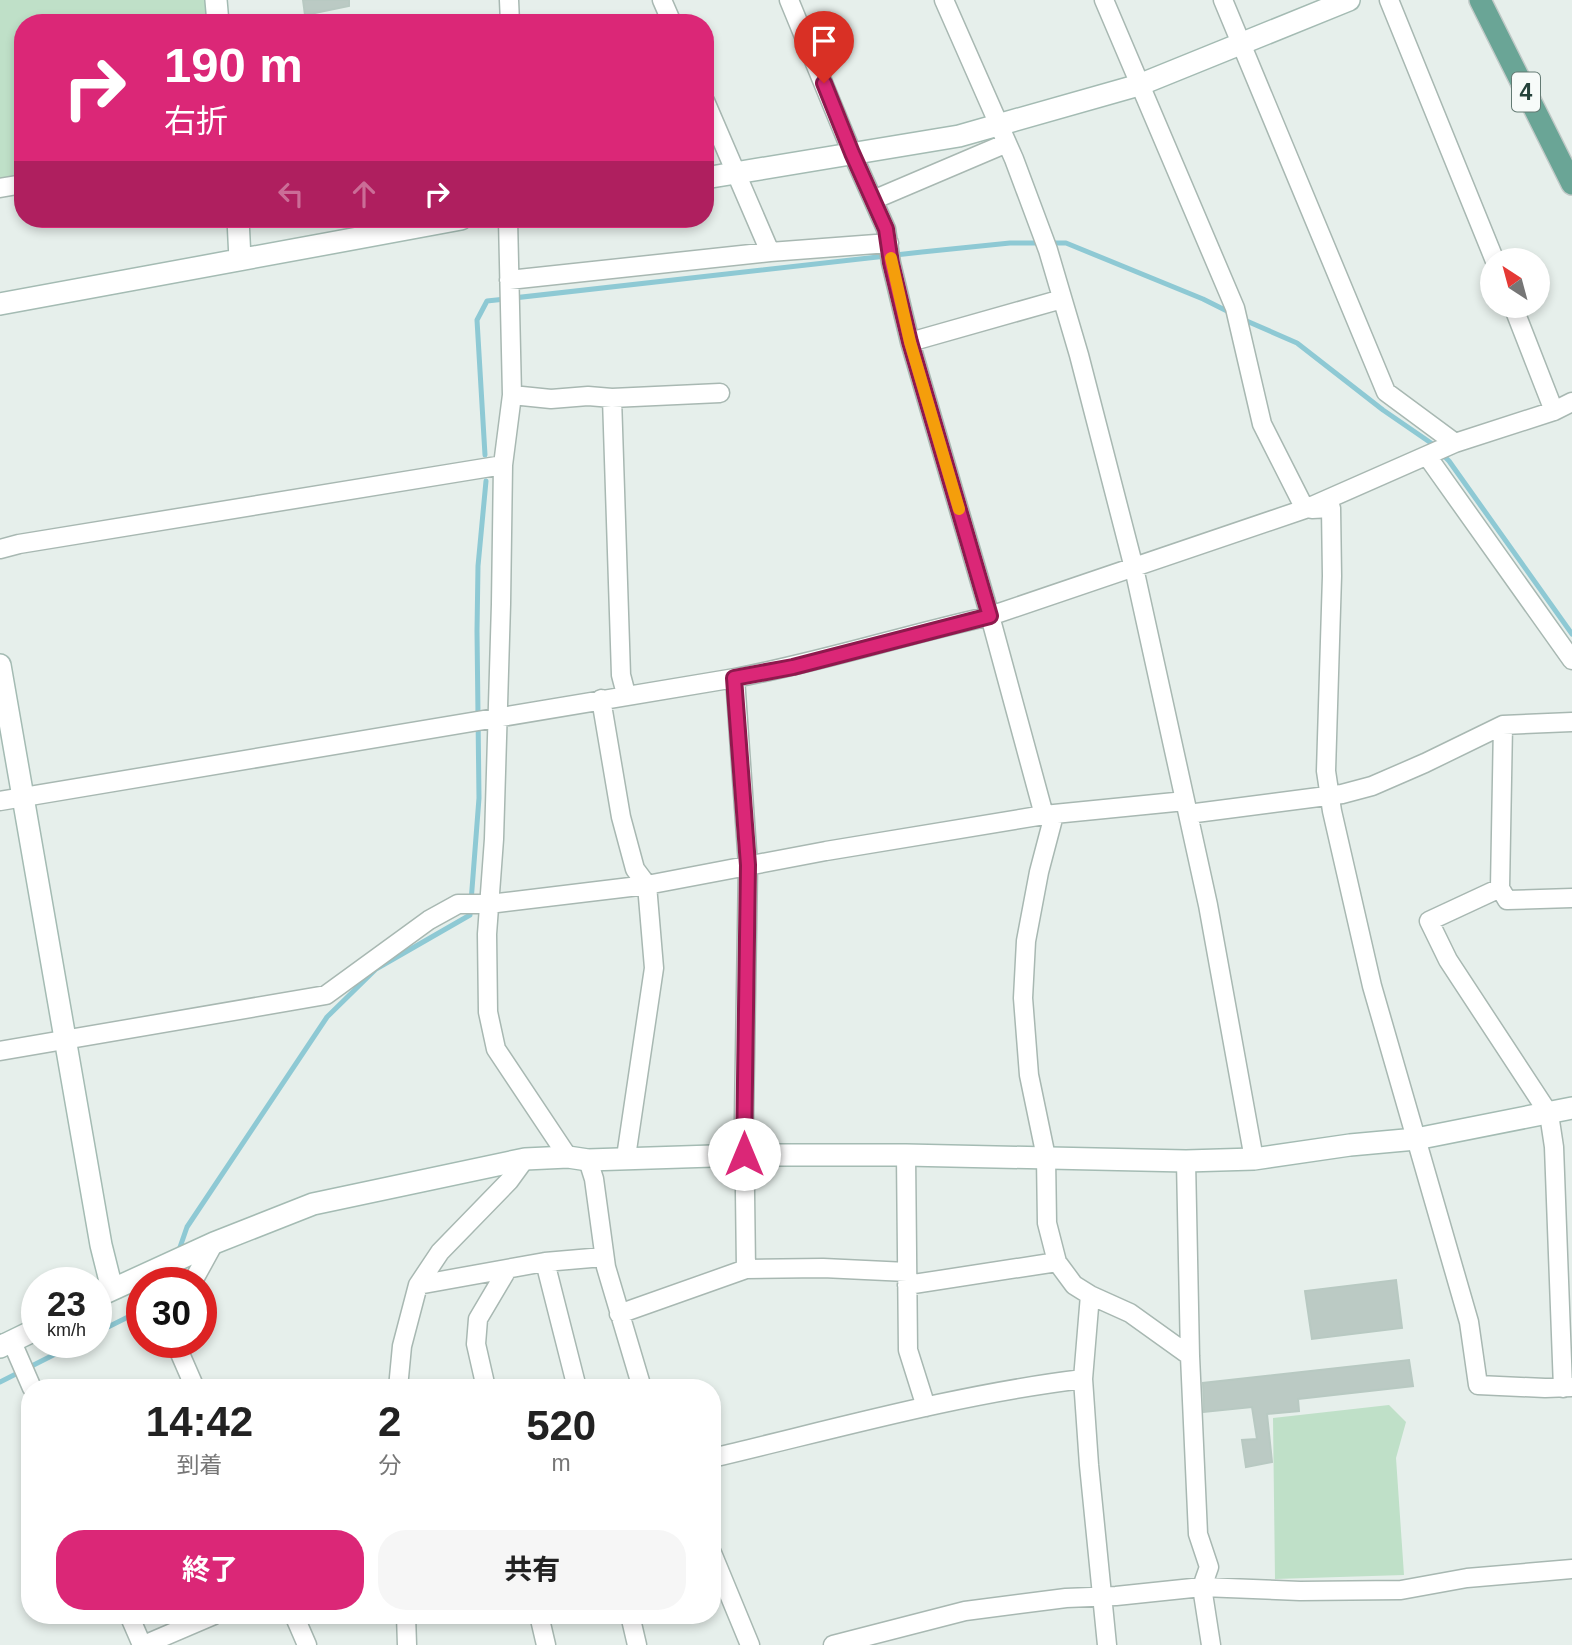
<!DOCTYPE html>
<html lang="ja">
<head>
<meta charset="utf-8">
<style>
	:root { --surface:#fff; --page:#f6f6f6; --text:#222; --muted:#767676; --accent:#db2777 }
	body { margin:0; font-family:Helvetica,"Noto Sans JP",sans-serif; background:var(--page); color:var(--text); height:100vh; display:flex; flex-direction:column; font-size:26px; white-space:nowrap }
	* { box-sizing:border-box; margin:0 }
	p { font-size:23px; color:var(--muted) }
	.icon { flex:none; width:38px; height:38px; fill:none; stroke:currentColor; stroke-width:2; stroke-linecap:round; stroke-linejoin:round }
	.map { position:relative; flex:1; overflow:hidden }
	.details { position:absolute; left:21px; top:1379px; width:700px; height:245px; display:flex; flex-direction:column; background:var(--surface); border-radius:28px; box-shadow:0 4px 10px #0003 }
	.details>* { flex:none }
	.guide { position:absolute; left:14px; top:14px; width:700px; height:214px; border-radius:28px; box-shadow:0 4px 10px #0003; background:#db2777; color:#fff; overflow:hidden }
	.needle { width:46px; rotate:324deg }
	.controls { position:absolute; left:1480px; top:248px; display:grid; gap:14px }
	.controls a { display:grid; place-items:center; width:70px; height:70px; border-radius:50%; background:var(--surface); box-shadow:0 4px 10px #0003; font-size:35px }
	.speed { position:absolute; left:21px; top:1267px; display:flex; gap:14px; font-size:35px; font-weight:700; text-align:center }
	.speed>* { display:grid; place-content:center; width:91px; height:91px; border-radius:50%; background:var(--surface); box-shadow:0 4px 10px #0003; line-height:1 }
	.speed small { font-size:18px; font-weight:400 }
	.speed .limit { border:10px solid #d22; background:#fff; color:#111 }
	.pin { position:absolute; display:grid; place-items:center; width:60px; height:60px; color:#fff; margin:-72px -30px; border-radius:50% 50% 50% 0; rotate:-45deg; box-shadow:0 0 7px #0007 }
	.pin .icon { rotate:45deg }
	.me { position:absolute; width:77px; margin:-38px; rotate:0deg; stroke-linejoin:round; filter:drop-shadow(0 0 5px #0008) }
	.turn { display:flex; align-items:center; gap:24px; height:147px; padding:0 35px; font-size:32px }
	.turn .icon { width:91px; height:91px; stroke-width:2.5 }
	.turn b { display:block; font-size:49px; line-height:60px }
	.lanes { display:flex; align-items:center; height:66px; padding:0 35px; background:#0003; justify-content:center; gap:35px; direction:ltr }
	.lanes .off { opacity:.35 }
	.eta { display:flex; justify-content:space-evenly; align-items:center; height:119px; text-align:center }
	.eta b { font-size:42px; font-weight:700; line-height:49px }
	.cta { display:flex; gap:14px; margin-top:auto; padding:14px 35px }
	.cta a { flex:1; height:80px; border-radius:28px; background:var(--accent); color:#fff; font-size:28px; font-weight:700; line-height:80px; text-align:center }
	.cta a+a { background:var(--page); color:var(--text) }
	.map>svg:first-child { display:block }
	.green { fill:#bfe0c8 }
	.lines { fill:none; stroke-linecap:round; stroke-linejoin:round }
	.stream { stroke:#8ec9d4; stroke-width:5 }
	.building { fill:#bbcac4; stroke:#b8c9c2; stroke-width:2 }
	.street-casing { stroke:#a8b8b2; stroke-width:21 }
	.secondary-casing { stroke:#a4bbb3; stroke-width:24 }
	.primary-casing { stroke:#c2cac8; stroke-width:24 }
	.street { stroke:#fff; stroke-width:18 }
	.secondary { stroke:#fff; stroke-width:21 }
	.primary { stroke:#6aa596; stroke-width:21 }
	.route-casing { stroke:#8e194d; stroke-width:18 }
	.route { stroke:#db2777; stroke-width:12 }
	.slow { stroke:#f59e0b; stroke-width:12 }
	.labels { text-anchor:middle; stroke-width:7; stroke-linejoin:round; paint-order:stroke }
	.shield { fill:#f7fbf9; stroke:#637a73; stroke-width:2 }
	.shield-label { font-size:23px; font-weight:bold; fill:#24423a }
</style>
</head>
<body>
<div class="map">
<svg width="1572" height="1645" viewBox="0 0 1572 1645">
	<rect width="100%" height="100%" fill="#e6efeb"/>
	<path class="green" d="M0 0H214L216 23H23V177L0 181Z
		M1389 1405 1406 1422 1396 1458 1404 1575 1275 1579 1273 1418Z"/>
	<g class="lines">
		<path class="stream" d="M1051 243H1066L1203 299 1233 314
			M1242 319 1297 343 1383 410 1431 443 1449 461 1572 634
			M485 455 477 320 487 301 922 252 1010 243H1041
			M178 1253 187 1227 327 1017 376 969 470 915 479 798 477 631 478 566 486 481
			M168 1283 172 1269
			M96 1333 142 1310
			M0 1382 79 1342"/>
	</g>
	<path class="building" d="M303 0H349V6L305 15Z
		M1396 1280 1402 1328 1312 1339 1305 1291Z
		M1409 1360 1413 1386 1298 1399 1299 1411 1267 1414 1272 1462 1246 1467 1242 1440 1257 1439 1252 1407 1204 1412 1203 1383Z"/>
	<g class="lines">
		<defs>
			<path id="street" d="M509 0 510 23
				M662 0 672 23
				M789 0 852 153 886 229 891 263 910 342 990 616 1044 815
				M944 0 1014 159 1048 250 1079 355 1134 568 1208 905 1254 1159
				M1104 0 1235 308 1262 424 1305 509
				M1223 0 1386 392 1455 443
				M1389 0 1495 261
				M705 101 770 252 889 243
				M0 188 23 184
				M873 200 1007 143
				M508 219 512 395 503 465 501 604 494 839 487 934 488 1012 496 1049 568 1157
				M509 280 770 252
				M1513 306 1554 411
				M910 342 1062 299
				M512 395 551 399 588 396 612 398 720 393
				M612 398 621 675 626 694
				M1427 456 1572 660
				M1312 509 1331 508 1332 576 1326 771 1332 811 1372 986 1469 1322 1478 1385 1545 1388 1572 1387
				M0 549 19 544 503 465
				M735 678 748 865 744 1117 746 1269
				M601 699 621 817 635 869 647 885 654 968 626 1157
				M1503 725 1500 888 1507 900 1572 898
				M0 801 735 678C821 662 904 635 990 616L1305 509 1455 443 1554 411 1572 402
				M1188 814 1342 794 1372 786 1425 763 1503 725 1572 722
				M1054 815 1039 872 1026 941 1023 998 1029 1075 1046 1157 1047 1223 1057 1262 1074 1285 1090 1295 1130 1313 1190 1356
				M1500 888 1429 921 1448 960 1549 1114 1554 1147 1563 1388
				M0 1051 326 995 429 920 458 904H489L647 885 826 851 1044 815 1185 801
				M906 1155 908 1350 926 1407
				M588 1160 594 1179 606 1267 642 1388
				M1186 1161 1190 1356 1198 1534 1209 1567 1202 1587 1211 1645
				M545 1262 577 1388
				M192 1283 214 1243
				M418 1285 545 1262 603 1257
				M907 1285 1057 1262
				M1090 1295 1083 1379 1089 1465 1107 1645
				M619 1314 746 1269 823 1268 907 1272
				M175 1342 195 1388
				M0 1344 12 1342 32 1388
				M398 1388 402 1346 418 1285 440 1252 509 1181 525 1159
				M486 1388 476 1344 478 1319 507 1270
				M712 1458C835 1429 958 1394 1083 1379
				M712 1553 750 1645
				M129 1615 142 1645
				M294 1615 307 1645
				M406 1615 407 1645
				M539 1615 546 1645
				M630 1615 637 1645
				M144 1645 214 1615
				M833 1645 965 1611 1066 1598 1116 1596 1202 1587 1300 1591 1401 1590 1467 1578 1572 1569"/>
			<path id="secondary" d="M216 0 218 23
				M705 178 959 136 1139 85 1349 0
				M238 219 240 259
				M0 304 461 219
				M0 665 101 1245 112 1289
				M96 1297 214 1243 313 1204 525 1159 568 1157 588 1160 744 1155H906L1186 1161 1254 1159 1350 1145 1416 1139 1572 1108
				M0 1347 37 1329"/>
			<path id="primary" d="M1480 0 1572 184"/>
		</defs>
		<use href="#street" class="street-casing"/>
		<use href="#secondary" class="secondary-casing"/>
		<use href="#primary" class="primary-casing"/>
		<use href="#street" class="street"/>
		<use href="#secondary" class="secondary"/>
		<use href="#primary" class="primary"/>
	</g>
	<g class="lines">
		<defs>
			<path id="route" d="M744 1154 748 865 734 678 793 667 990 616 910 342 891 263 886 229 852 153 824 83"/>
		</defs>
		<use href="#route" class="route-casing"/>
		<use href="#route" class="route"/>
		<path class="slow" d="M891 258 910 342 959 509"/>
	</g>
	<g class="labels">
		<rect class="shield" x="1512" y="72.5" width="28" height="39" rx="5"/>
		<g class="shield-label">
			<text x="1526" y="100">4</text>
		</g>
	</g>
</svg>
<div class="controls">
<a><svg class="needle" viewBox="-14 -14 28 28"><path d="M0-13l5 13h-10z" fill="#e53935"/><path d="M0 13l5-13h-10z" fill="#767676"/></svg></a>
</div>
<div class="speed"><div>23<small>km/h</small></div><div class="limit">30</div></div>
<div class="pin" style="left:824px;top:83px;background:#d93025"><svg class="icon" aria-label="arrive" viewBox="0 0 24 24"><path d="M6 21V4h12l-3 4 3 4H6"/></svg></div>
<svg class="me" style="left:744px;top:1154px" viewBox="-20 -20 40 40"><circle r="19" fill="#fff"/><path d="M0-13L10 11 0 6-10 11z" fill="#db2777"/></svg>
<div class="guide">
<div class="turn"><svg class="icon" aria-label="right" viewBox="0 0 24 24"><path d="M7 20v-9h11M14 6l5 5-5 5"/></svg><div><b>190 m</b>右折</div></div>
<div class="lanes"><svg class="icon off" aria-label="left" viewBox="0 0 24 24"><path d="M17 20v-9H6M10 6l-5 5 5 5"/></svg><svg class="icon off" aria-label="ahead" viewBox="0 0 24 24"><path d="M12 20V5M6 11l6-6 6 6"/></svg><svg class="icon" aria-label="right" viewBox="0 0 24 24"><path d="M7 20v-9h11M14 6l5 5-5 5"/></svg></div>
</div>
<section class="details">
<div class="eta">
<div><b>14:42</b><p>到着</p></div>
<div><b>2</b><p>分</p></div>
<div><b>520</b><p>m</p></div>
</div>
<div class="cta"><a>終了</a><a>共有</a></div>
</section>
</div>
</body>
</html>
